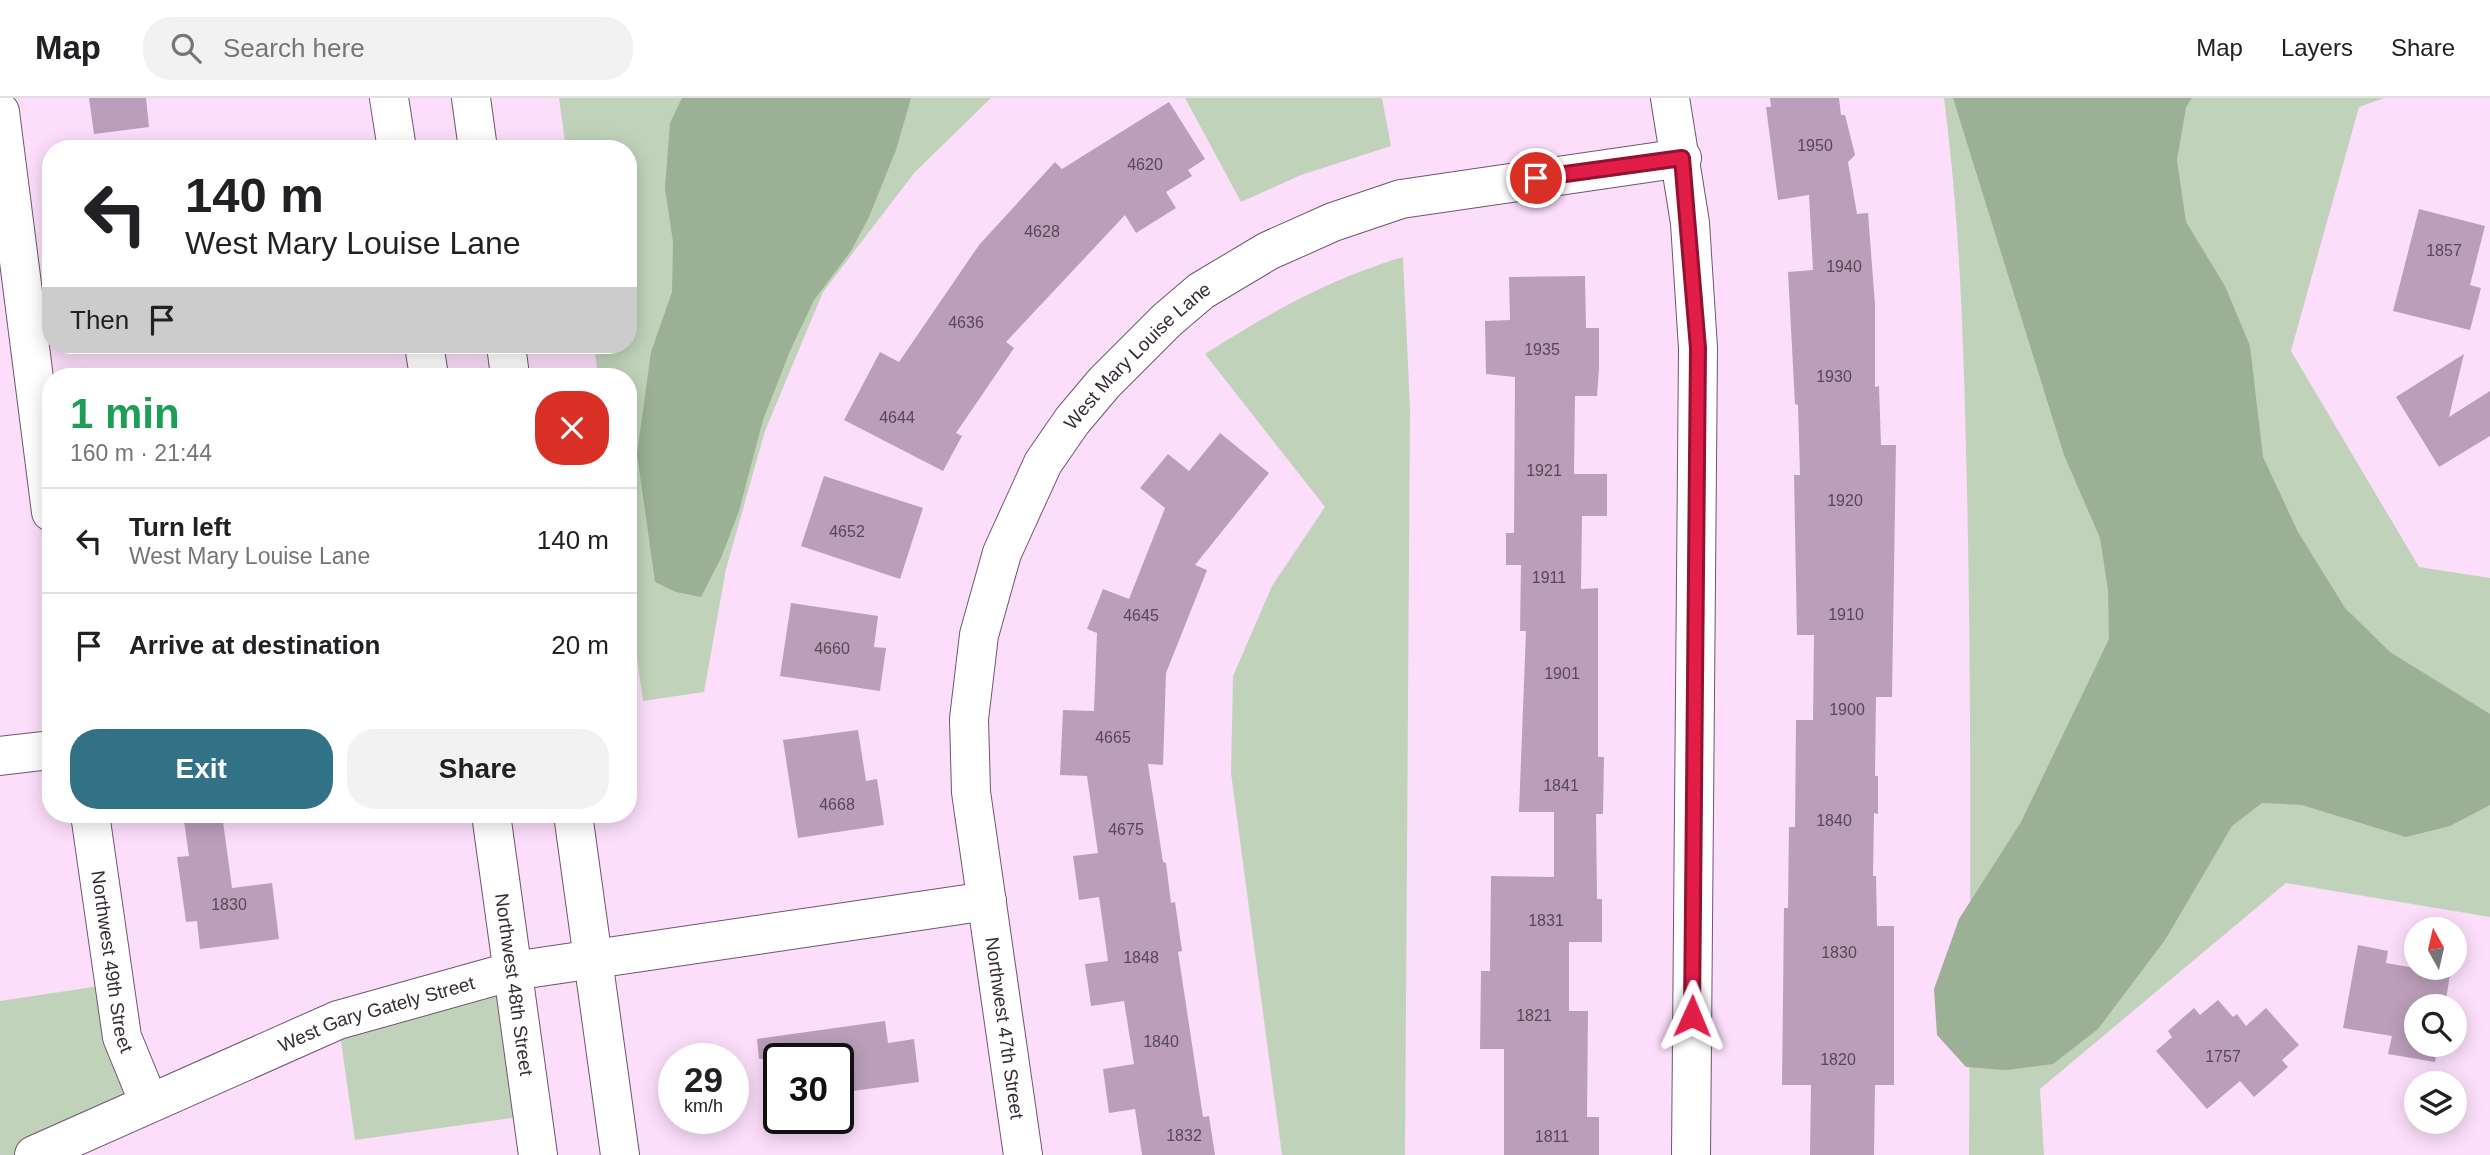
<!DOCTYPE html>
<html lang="en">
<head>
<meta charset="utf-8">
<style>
	:root { --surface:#fff; --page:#f2f2f2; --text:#202124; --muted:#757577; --line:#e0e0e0; --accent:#327286 }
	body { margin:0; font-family:Arial,sans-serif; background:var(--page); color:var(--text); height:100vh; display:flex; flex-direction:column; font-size:26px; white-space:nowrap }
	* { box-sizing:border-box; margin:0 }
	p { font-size:23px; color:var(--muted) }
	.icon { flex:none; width:38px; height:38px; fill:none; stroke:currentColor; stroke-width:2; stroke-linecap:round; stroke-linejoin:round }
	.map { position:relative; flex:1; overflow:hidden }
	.side { position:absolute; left:42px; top:270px; width:595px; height:455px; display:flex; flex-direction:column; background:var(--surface); border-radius:28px; box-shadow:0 4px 18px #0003 }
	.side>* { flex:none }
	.top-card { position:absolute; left:42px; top:42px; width:595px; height:214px; border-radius:28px; box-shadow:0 4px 18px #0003; background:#fff; color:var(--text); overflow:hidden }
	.needle { width:46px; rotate:352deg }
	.controls { position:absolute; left:2404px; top:819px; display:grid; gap:14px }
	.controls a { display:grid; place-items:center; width:63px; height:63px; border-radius:50%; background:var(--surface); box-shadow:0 4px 18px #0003; font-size:35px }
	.speed { position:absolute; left:658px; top:945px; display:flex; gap:14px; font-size:35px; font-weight:700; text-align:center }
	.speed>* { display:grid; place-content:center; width:91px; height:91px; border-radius:50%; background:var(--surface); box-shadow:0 4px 18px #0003; line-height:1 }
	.speed small { font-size:18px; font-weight:400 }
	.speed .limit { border:4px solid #111; border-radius:10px; background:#fff; color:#111 }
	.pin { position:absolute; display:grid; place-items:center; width:60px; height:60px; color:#fff; margin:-30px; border:4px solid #fff; border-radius:50%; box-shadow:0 2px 7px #0007 }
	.me { position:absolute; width:77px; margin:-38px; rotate:1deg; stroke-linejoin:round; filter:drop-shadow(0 0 5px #0008) }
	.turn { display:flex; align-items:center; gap:24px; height:147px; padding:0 28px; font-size:32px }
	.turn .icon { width:91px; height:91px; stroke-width:2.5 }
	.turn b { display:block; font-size:49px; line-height:60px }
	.then { display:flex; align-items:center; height:66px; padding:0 28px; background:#0003; gap:14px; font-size:26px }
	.round { display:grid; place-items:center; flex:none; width:74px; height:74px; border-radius:28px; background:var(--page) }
	.overview { display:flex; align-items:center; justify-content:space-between; height:119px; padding:0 28px }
	h1 { font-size:42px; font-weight:700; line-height:52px; color:#1e9e55 }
	.primary-button { display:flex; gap:14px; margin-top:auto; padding:14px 28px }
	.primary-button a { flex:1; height:80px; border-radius:28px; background:var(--accent); color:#fff; font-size:28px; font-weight:700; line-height:80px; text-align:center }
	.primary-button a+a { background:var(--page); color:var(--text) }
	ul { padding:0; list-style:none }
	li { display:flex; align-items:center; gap:21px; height:105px; padding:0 28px; border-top:2px solid var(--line) }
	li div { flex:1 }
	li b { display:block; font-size:26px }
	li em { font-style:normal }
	header { display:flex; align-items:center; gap:42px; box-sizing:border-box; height:98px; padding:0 35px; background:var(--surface); border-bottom:2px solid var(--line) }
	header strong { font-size:33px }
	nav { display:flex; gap:38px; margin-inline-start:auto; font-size:24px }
	.search { width:490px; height:63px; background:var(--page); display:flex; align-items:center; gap:18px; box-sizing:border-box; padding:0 24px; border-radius:28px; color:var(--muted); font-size:26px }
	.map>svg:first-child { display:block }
	.green { fill:#c0d3ba }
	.forest { fill:#9bb094 }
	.building { fill:#bb9fba }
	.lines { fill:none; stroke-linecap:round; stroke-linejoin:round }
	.minor-casing { stroke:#6f556d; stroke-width:40 }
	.secondary-casing { stroke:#6f556d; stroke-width:40 }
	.minor { stroke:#fff; stroke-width:38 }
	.secondary { stroke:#fff; stroke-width:38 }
	.route-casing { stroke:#92132f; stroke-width:18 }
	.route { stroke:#e11d48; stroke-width:12 }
	.labels { text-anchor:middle; stroke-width:5; stroke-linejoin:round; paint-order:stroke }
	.number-label { font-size:16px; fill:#584857 }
	.street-label { font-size:19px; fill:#372b36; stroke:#fff }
</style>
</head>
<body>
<header>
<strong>Map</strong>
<div class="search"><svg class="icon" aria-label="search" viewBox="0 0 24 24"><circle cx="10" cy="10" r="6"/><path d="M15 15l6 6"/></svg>Search here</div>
<nav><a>Map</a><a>Layers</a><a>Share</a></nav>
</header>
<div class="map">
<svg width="2490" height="1057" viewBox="0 0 2490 1057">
	<rect width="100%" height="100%" fill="#fcdefa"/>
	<path class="green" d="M559 0H991L915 74 823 194 765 333 726 471 704 594 643 603 628 496V278H598L594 247H628V51H566Z
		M1185 0H1382L1391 48 1301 77 1241 104Z
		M1944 0H2384L2359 9 2291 253 2419 469 2490 480V819L2286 785 2040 991 2044 1057H1969C1970 835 1972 614 1967 392 1964 261 1961 131 1944 0Z
		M1403 159 1410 310 1405 1057H1282L1231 675 1233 578 1272 488 1325 409 1205 256C1273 213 1325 183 1403 159Z
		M513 873 533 1017 355 1042 338 922Z
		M113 886 149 1005 34 1057H0V903Z"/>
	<path class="forest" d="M682 0H911L896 52 869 119 851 153 814 202 790 253 763 322 739 413 721 460 701 499 676 494 655 484 637 356 651 254 672 194 673 144 665 90 670 25Z
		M1953 0H2192L2186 9 2177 62 2186 124 2225 188 2250 248 2263 359 2298 434 2345 510 2390 554 2490 616V707L2450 728 2406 739 2302 707 2262 705 2232 728 2165 842 2098 931 2053 966 2006 972 1966 969 1937 937 1934 891 1959 821 2021 724 2109 541 2108 492 2100 440 2064 357Z"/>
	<path class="building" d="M89 0H146L149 29 94 36Z
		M1770 0H1839L1841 17H1845L1855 57 1848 64 1857 116 1868 115 1875 207V289L1879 288 1881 347H1896L1892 599H1876L1875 678H1878V716L1874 715 1873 778H1876L1877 828H1894V987H1875L1874 1057H1810L1811 987H1782L1784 810H1788L1789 729H1795L1796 622H1813L1814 537H1797L1794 377H1800L1798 307 1795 306 1788 174 1813 172 1809 97 1778 102 1766 9H1771Z
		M1169 4 1205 61 1188 72 1192 78 1166 94 1176 110 1136 135 1125 117 1006 244 1014 250 956 335 962 338 943 373 844 322 880 254 899 264 979 147 1055 64 1062 71Z
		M2419 111 2485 128 2470 187 2481 190 2470 232 2393 213Z
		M1585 178 1586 230H1599V271L1597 298H1575L1574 376H1607V418H1582L1581 491 1598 490V659H1604L1603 716H1596L1597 801H1602V844H1569V913H1588L1587 1019H1599V1057H1504V951H1480L1481 873H1490L1491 778 1554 779V714H1519L1526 533H1520L1521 467H1506V435H1514L1515 279 1486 276 1485 223 1510 222 1509 179Z
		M2464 256 2449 319 2490 293V338L2439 369 2396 299Z
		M1220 335 1269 375 1195 467 1207 472 1166 575 1163 667 1148 666 1163 764 1166 765 1171 805 1175 804 1182 853 1178 854 1203 1019 1209 1018 1215 1057H1142L1135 1011 1109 1015 1103 971 1134 966 1124 903 1091 908 1085 866 1108 863 1099 799 1079 802 1073 758 1098 755 1087 678 1060 677 1063 612 1094 613 1097 535 1087 531 1103 491 1129 501 1165 410 1140 390 1168 356 1189 373Z
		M824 378 923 410 900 481 801 448Z
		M791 505 878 518 874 549 886 550 880 593 780 578Z
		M858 632 866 683 877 681 884 727 798 740 783 642Z
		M183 716H222L232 790 272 785 279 841 200 851 197 823 186 824 177 759 189 758Z
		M2358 847 2388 853 2386 865 2450 876 2445 908H2417V947H2438L2435 964 2388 956 2392 938 2343 930Z
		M2218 902 2233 919 2237 916 2246 928 2266 910 2299 947 2282 962 2288 969 2254 999 2240 983 2207 1011 2156 953 2172 939 2168 933 2194 910 2200 917Z
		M885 923 888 945 914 941 919 984 838 995V961H759L757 941Z"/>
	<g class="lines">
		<defs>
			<g id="minor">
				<path d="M1670 0 1690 125 1698 250 1691 1057"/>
				<path d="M0 14 51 414"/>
				<path d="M0 658 51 652"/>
				<path id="s1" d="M90 716 122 939 149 1005"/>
				<path id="s2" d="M34 1057 338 922 513 873 987 803"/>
				<path id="s3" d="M1023 1057 971 694 969 621 979 537 1002 455 1043 365 1072 323 1104 285 1167 222 1201 193 1268 153 1333 124 1401 101 1682 60"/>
			</g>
			<g id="secondary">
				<path d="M389 0 397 51"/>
				<path d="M471 0 478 51"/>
				<path d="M424 247 429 278"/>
				<path d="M506 247 510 278"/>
				<path id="s4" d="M491 716 538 1057"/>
				<path d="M573 716 620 1057"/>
			</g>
		</defs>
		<use href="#minor" class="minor-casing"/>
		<use href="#secondary" class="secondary-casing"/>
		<use href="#minor" class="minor"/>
		<use href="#secondary" class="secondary"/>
	</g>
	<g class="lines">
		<defs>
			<path id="route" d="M1536 80 1682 60 1698 250 1692 918"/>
		</defs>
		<use href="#route" class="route-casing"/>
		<use href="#route" class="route"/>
	</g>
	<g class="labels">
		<g class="number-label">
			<text x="1815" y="53">1950</text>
			<text x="1145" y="72">4620</text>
			<text x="1042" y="139">4628</text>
			<text x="2444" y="158">1857</text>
			<text x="1844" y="174">1940</text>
			<text x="966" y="230">4636</text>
			<text x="1542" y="257">1935</text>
			<text x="1834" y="284">1930</text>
			<text x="897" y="325">4644</text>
			<text x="1544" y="378">1921</text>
			<text x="1845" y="408">1920</text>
			<text x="847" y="439">4652</text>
			<text x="1549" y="485">1911</text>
			<text x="1846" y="522">1910</text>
			<text x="1141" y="523">4645</text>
			<text x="832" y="556">4660</text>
			<text x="1562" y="581">1901</text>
			<text x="1847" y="617">1900</text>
			<text x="1113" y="645">4665</text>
			<text x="1561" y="693">1841</text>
			<text x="837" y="712">4668</text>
			<text x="1834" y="728">1840</text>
			<text x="1126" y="737">4675</text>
			<text x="229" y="812">1830</text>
			<text x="1546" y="828">1831</text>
			<text x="1839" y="860">1830</text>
			<text x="1141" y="865">1848</text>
			<text x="1534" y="923">1821</text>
			<text x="1161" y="949">1840</text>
			<text x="2223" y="964">1757</text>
			<text x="1838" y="967">1820</text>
			<text x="1184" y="1043">1832</text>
			<text x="1552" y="1044">1811</text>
		</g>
		<g class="street-label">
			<text dy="7" stroke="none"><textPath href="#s3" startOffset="852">West Mary Louise Lane</textPath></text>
			<text dy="7" stroke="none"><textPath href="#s1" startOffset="149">Northwest 49th Street</textPath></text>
			<text dy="7" stroke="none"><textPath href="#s4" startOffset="172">Northwest 48th Street</textPath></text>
			<text dy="7" stroke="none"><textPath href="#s2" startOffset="371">West Gary Gately Street</textPath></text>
			<text transform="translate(1005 930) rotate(82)" y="7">Northwest 47th Street</text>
		</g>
	</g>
</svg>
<div class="controls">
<a><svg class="needle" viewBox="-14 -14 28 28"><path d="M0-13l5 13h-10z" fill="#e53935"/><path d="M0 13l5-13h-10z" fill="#757577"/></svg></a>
<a><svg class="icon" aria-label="search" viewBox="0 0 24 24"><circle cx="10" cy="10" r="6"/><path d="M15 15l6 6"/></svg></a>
<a><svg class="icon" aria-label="layers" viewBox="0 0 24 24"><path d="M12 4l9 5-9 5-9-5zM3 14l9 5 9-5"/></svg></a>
</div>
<div class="speed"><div>29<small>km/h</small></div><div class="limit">30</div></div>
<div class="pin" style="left:1536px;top:80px;background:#d93025"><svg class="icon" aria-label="arrive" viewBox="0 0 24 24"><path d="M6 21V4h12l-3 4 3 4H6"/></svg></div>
<svg class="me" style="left:1692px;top:918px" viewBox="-20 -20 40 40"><path d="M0-17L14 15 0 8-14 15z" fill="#e11d48" stroke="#fff" stroke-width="4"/></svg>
<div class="top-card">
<div class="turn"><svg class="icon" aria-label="left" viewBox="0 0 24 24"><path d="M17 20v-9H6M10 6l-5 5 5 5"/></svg><div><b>140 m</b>West Mary Louise Lane</div></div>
<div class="then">Then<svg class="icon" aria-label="arrive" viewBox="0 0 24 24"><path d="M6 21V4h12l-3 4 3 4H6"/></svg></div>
</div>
<section class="side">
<div class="overview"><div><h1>1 min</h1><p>160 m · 21:44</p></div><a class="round" style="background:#d93025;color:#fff"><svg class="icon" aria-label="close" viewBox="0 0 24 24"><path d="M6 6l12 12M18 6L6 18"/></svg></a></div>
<ul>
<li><svg class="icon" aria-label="left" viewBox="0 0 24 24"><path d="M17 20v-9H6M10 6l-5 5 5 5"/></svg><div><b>Turn left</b><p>West Mary Louise Lane</p></div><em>140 m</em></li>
<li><svg class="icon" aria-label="arrive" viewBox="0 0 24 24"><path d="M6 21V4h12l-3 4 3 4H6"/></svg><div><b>Arrive at destination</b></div><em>20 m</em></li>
</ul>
<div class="primary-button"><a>Exit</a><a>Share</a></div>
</section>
</div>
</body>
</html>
